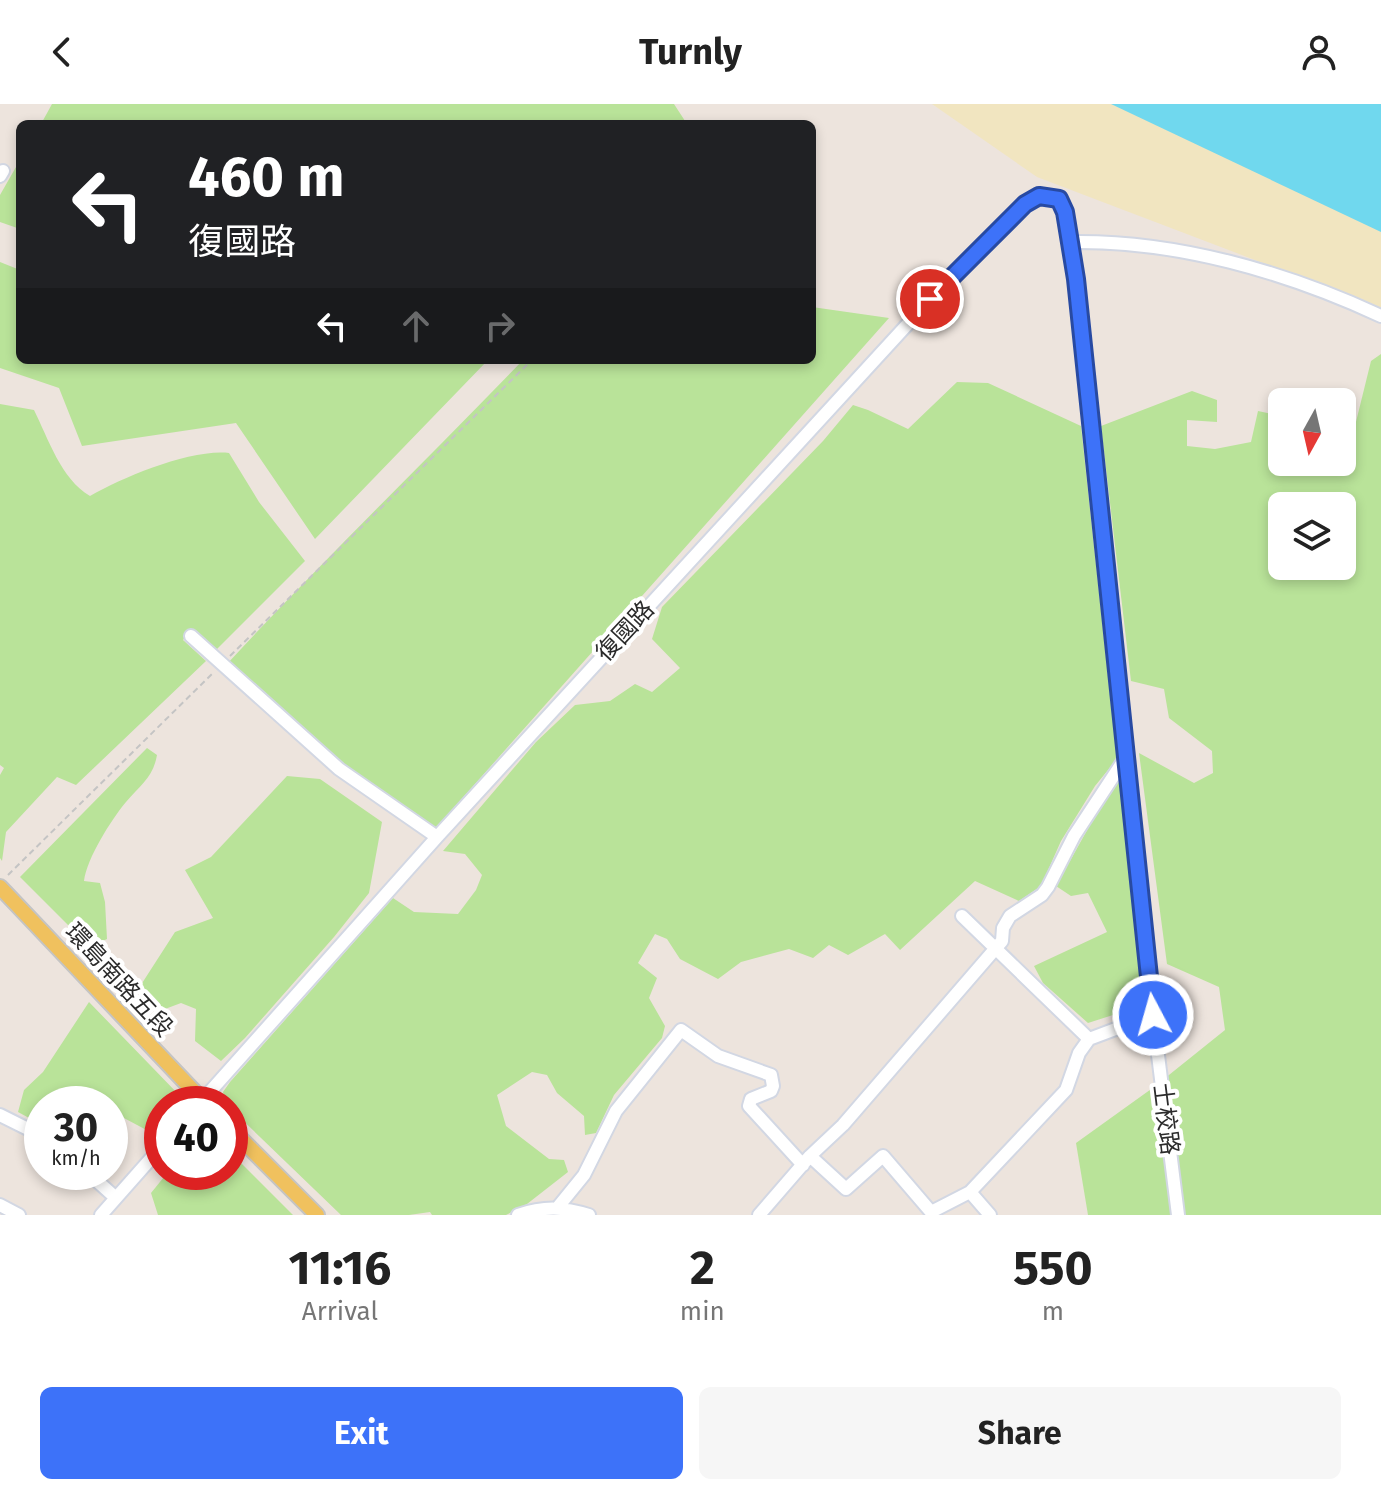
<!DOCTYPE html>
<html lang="en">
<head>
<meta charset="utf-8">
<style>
	:root { --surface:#fff; --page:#f6f6f6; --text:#222; --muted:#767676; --accent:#3d72f9 }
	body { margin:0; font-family:"Fira Sans","Noto Sans TC",sans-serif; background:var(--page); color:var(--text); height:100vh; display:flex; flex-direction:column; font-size:30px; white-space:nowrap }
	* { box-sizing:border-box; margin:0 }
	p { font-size:26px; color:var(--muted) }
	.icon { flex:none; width:44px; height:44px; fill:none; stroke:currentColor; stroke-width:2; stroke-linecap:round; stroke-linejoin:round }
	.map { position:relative; height:1111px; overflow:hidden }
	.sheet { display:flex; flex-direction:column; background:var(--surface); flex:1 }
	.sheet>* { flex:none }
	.top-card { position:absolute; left:16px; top:16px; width:800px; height:244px; border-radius:12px; box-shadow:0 4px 12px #0003; background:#202124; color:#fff; overflow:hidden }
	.needle { width:52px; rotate:188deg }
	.buttons { position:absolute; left:1268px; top:284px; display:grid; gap:16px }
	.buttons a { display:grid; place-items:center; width:88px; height:88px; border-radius:12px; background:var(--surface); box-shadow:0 4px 12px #0003; font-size:40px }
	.speed { position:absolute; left:24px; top:982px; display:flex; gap:16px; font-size:40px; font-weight:700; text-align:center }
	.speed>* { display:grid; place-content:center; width:104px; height:104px; border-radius:50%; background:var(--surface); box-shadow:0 4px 12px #0003; line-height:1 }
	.speed small { font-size:20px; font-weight:400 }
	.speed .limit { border:12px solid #d22; background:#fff; color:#111 }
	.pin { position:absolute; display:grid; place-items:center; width:68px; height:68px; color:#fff; margin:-34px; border:4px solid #fff; border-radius:50%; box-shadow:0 2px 8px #0007 }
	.me { position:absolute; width:88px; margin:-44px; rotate:354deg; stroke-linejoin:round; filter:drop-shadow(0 0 6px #0008) }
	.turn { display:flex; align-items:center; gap:28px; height:168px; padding:0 40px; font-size:36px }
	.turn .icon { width:104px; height:104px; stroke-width:2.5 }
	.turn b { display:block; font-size:56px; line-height:68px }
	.lanes { display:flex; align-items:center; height:76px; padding:0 40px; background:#0003; justify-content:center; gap:40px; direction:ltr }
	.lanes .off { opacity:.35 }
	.eta { display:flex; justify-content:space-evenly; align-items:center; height:136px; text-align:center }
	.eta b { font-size:48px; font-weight:700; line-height:56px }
	.button { display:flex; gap:16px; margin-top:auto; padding:16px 40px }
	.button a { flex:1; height:92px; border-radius:12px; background:var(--accent); color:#fff; font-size:32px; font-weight:700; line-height:92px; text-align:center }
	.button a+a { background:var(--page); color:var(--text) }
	header { display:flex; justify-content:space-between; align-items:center; height:104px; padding:0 40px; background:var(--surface); font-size:36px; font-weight:700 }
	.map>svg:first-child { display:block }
	.green { fill:#b9e399; fill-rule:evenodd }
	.sand { fill:#f1e5c0 }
	.water { fill:#70d8ee }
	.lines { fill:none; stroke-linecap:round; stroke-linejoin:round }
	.minor-casing { stroke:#d2d7e3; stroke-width:16 }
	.major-casing { stroke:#c4c4c4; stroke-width:18 }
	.path { stroke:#c4c4c4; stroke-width:2; stroke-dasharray:6 4; stroke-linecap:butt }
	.minor { stroke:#fff; stroke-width:12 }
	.major { stroke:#f0c15e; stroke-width:14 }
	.route-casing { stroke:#284aa2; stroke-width:20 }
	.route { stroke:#3d72f9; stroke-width:14 }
	.labels { text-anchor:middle; stroke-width:8; stroke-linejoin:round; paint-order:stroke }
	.street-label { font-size:24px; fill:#2b2b2b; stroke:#fff }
</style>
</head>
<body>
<header><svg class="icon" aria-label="back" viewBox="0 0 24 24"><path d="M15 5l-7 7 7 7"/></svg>Turnly<svg class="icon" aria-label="person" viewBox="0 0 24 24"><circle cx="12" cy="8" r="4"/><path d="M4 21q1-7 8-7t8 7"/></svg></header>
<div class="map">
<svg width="1381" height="1111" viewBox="0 0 1381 1111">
	<rect width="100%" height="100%" fill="#ede4dd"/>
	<path class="green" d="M52 0H674L687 20H41Z
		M20 56V125L0 118V91Z
		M0 158 20 166V256H488L315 435 236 319 82 342 59 284 0 264Z
		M812 203 889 214 435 725 373 684 227 560C323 456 425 358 523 256H812Z
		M1381 250V1111H1088L1076 1039 1154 983 1225 926 1219 883 1167 860 1139 649 1194 679 1213 669 1212 647 1169 614 1164 585 1131 577 1101 322 1192 287 1217 296V318L1187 316V342L1215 345 1251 338 1258 307 1282 312V358H1342V324L1354 326 1371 257ZM1282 402H1342V462H1282Z
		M957 278 988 279 1081 322 1117 655 1095 682 1061 737 1041 782 1019 797 975 777 900 846 885 830 848 851 829 841 813 854 789 845 741 858 718 875 680 855 667 835 655 830 638 859 657 874 649 894 665 922 662 934 614 991 596 1029 585 1031 584 1012 557 989 547 971 532 968 497 991 506 1022 549 1055 564 1056 568 1068 527 1100 506 1111H432L430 1108 409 1111H341L230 1004V1000H225L223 988 230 978 393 794 414 808 458 810 476 786 482 771 465 750 443 747 536 638 575 601 610 597 635 580 652 588 680 564 652 535 662 503 823 337 853 301 868 306 908 325Z
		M0 300 34 306C48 334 61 375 90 392 124 373 190 345 229 349L259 398 305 457 217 545 189 528 183 536 206 557 76 681 57 673 6 728 2 757 0 754V671L4 664 0 661Z
		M147 644 157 651C153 674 141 680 126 698 111 716 87 754 84 777L100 779 105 798 107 835 90 843 20 773Z
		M287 672 320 675 382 718 369 789 334 833 245 934 221 957 195 937 196 905 181 899 157 908 137 887 175 828 213 814 185 766 211 753Z
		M1115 676 1121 678 1145 891 1141 902 1088 919 1043 879 1034 862 1107 828 1088 789 1071 792 1056 782Z
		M89 898 181 993 180 1000H162V1022L154 1030 122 1013 110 1012V1000H42V1021L18 1008 24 986 43 968Z
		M230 1048 293 1111H158L151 1089 168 1068H230Z"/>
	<path class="sand" d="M932 0H1213L1381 96V204L1037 73Z"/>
	<path class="water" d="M1111 0H1381V128Z"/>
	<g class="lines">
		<defs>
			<path id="minor" d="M0 72 3 67
				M1070 138C1176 136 1286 168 1381 212
				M191 532 339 665 437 733
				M962 812 1089 935
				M199 1000 437 733 949 175 1033 95 1047 91 1059 95 1062 100 1073 153 1153 911 1178 1111
				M0 1011 42 1032
				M810 1052 846 1085 883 1052 931 1108 970 1088
				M87 1068 116 1094
				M0 1101 19 1111
				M558 1103 584 1071 616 1007 681 926 718 952 771 971 773 982 771 987 751 995 749 1002 803 1061
				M101 1111 162 1042
				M518 1111C544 1102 564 1103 589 1111
				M759 1111 810 1052 843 1021 1002 837 1003 824 1010 812 1042 791 1048 783 1074 732 1126 653
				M990 1111 970 1088 1066 986 1079 949 1089 935 1153 911"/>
			<path id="major" d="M0 783 206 1000
				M230 1024 317 1111"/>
		</defs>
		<use href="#minor" class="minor-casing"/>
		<use href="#major" class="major-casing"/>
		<path class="path" d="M230 552 532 256
			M8 771 214 568"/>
		<use href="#minor" class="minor"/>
		<use href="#major" class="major"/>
	</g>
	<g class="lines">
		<defs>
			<path id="route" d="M930 195 1025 100 1039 92 1059 95 1065 108 1076 175 1153 911"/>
		</defs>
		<use href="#route" class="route-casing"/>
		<use href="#route" class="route"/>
	</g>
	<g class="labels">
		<g class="street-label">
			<text transform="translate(625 527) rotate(-47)" y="8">復國路</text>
			<text transform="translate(119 876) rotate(47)" y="8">環島南路五段</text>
			<text transform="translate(1166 1015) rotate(83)" y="8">士校路</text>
		</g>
	</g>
</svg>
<div class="buttons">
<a><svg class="needle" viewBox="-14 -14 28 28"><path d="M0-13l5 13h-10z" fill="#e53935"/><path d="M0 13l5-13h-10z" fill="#767676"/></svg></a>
<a><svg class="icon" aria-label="layers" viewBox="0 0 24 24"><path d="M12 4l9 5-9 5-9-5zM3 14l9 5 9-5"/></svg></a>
</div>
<div class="speed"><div>30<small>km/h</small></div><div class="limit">40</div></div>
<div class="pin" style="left:930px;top:195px;background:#d93025"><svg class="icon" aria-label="arrive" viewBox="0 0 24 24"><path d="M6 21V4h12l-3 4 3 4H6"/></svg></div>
<svg class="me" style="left:1153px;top:911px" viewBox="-20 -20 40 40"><circle r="17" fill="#3d72f9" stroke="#fff" stroke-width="3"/><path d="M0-11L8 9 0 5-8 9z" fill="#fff"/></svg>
<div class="top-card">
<div class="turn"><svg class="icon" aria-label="left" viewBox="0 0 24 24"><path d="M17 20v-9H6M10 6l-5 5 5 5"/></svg><div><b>460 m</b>復國路</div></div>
<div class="lanes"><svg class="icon" aria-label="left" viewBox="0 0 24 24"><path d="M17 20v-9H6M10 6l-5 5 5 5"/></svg><svg class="icon off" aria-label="ahead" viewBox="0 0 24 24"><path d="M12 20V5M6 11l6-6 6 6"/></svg><svg class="icon off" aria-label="right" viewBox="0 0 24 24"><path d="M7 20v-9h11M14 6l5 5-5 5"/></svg></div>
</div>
</div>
<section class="sheet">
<div class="eta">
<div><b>11:16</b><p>Arrival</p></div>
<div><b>2</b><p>min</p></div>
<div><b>550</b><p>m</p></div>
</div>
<div class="button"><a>Exit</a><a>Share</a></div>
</section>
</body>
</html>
